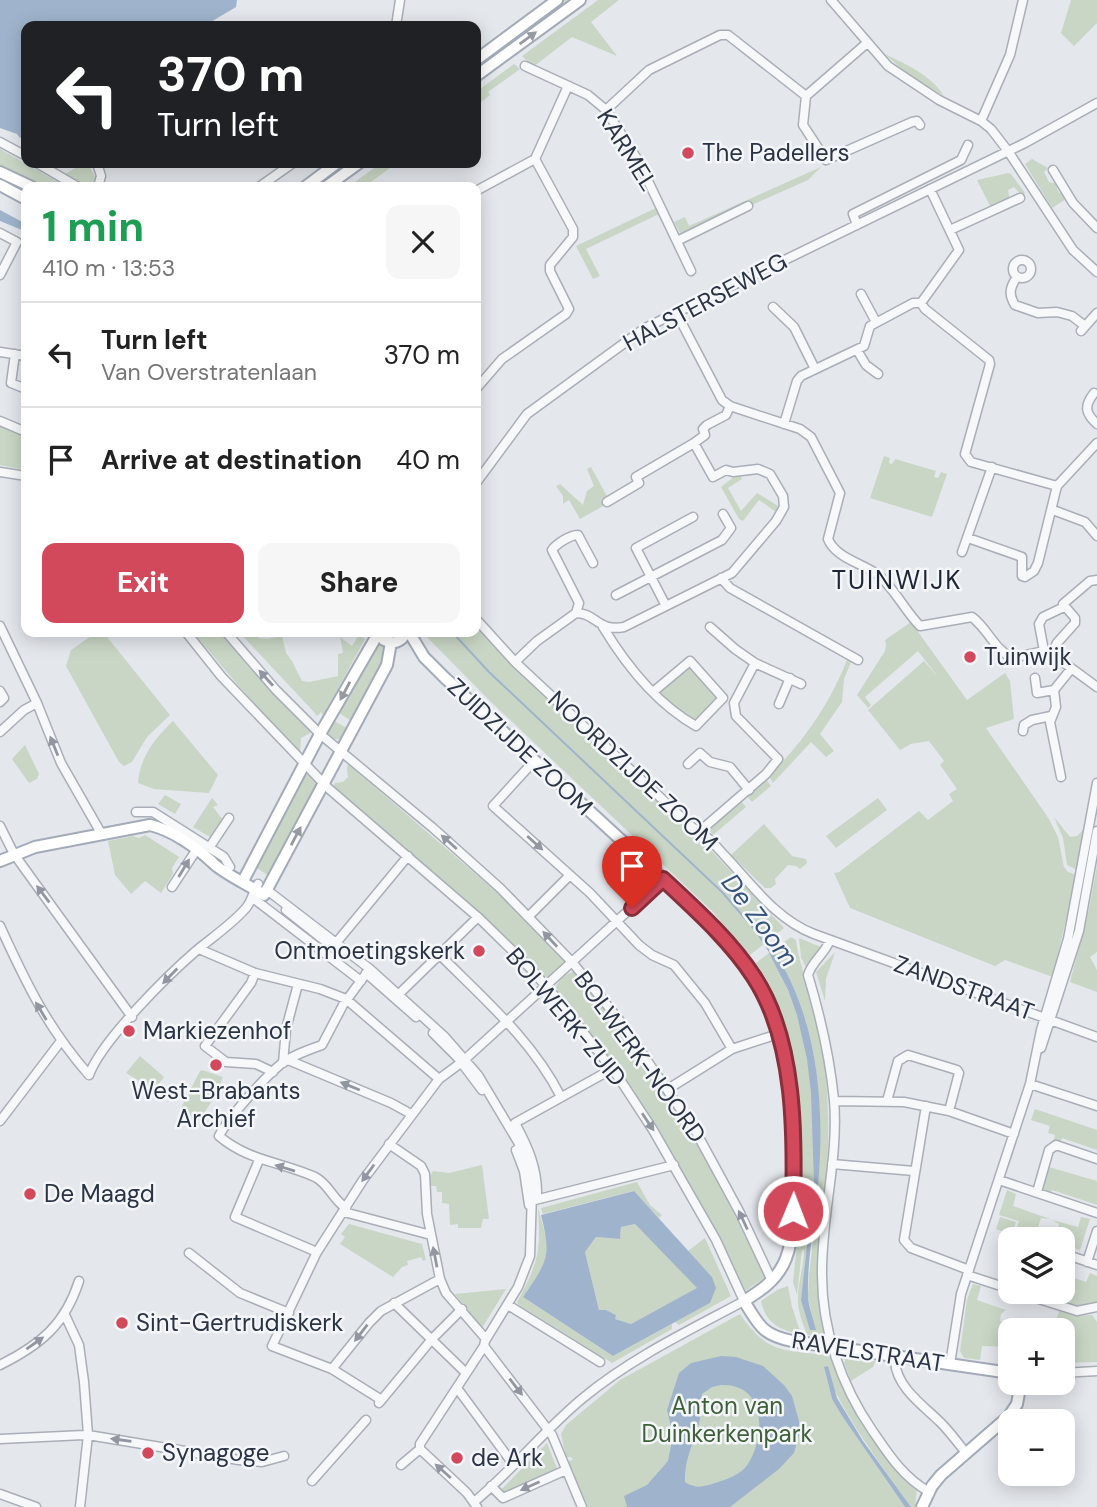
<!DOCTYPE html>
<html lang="en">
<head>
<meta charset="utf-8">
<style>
	:root { --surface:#fff; --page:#f6f6f6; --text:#222; --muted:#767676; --line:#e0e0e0; --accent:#d1495b }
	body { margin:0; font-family:"DM Sans",sans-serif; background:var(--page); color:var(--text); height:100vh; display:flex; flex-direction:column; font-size:26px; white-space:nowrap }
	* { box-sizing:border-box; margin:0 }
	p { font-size:23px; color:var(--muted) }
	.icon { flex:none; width:38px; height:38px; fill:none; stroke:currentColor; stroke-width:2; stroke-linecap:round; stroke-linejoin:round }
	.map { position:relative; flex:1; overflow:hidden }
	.panel { position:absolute; left:21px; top:182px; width:460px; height:455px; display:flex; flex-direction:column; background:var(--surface); border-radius:14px; box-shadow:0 4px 18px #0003 }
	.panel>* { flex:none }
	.top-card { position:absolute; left:21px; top:21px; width:460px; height:147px; border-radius:14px; box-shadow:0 4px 18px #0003; background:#202124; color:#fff; overflow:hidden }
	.fabs { position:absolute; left:998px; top:1227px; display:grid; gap:14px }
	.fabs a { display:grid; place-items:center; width:77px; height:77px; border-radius:14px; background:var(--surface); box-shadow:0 4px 18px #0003; font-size:35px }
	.pin { position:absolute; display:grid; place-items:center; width:60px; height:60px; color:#fff; margin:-72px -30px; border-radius:50% 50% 50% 0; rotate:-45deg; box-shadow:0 0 7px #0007 }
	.pin .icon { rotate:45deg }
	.me { position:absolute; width:77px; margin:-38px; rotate:1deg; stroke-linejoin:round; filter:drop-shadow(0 0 5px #0008) }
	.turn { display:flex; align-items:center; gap:24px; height:147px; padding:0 21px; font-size:32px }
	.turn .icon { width:91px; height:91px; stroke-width:2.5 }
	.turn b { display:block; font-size:49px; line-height:60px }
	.round { display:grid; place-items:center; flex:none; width:74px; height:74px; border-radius:14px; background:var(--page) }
	.head { display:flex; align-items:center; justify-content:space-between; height:119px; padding:0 21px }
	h1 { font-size:42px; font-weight:700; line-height:52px; color:#1e9e55 }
	.action { display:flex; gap:14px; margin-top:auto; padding:14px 21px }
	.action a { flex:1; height:80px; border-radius:14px; background:var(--accent); color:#fff; font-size:28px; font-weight:700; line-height:80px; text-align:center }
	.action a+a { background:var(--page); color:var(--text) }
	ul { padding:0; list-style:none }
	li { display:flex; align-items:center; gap:21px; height:105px; padding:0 21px; border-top:2px solid var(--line) }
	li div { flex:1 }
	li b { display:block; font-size:26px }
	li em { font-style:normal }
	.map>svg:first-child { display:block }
	.green { fill:#c9d6c5 }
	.water { fill:#9fb4cc; fill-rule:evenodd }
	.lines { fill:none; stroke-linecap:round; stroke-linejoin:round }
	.stream { stroke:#9fb4cc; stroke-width:2 }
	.minor-casing { stroke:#a9aeb7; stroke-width:11 }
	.major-casing { stroke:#a3abb8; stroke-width:14 }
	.minor { stroke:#f7f8fa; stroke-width:8 }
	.major { stroke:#fff; stroke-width:10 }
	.oneway { fill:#959aa2 }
	.oneway2 { fill:#9196a0 }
	.route-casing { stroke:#882f3b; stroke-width:18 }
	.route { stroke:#d1495b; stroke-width:12 }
	.poi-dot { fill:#d1495b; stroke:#f4f6f9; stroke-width:2.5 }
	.labels { text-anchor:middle; stroke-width:5; stroke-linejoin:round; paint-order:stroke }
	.street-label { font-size:24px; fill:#2b3445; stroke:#f4f6f9 }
	.poi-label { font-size:24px; fill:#2b3445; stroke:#f4f6f9; text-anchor:start }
	.park-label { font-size:24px; fill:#3f6138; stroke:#f4f6f9 }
	.neighbourhood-label { font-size:26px; letter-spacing:2px; fill:#1d2536; stroke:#f4f6f9 }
	.water-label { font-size:26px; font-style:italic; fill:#34527a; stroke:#f4f6f9 }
</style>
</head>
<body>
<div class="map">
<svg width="1097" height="1507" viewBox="0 0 1097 1507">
	<rect width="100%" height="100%" fill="#e4e7ec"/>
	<path class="green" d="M564 0H571L476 71V65Z
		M598 0H619L591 22 617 56 572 37 533 67 522 56Z
		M1071 0H1097V23L1074 46 1061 33Z
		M885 54C906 64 932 76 944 96L907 74Z
		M514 64 520 69 488 92 490 95 476 106V92Z
		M0 149 67 187H39L0 168Z
		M1032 159 1048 168 1044 172 1049 182 1059 184 1056 186 1059 193 1063 191 1066 199 1052 208 1025 164Z
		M84 163H88L95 177V181L86 185 65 174Z
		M381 163H397L364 187H348Z
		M821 167 808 180 682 236 674 222 685 217 689 226Z
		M1008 173 1011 174 1025 193 1022 196 1014 187 1008 190 1010 201 991 208 977 180Z
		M658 207 661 213 586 249 600 276 593 279 576 246Z
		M0 425 26 435V470L0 465Z
		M884 456 890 458 889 463 892 464 895 459 936 471 934 477 938 478 941 472 947 474 932 517 870 498Z
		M591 467 608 498 605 505 580 519 569 500 563 504V496L556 486 560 484 583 505 587 491 594 486 587 469Z
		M739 473 742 479 728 488 741 511 757 493 778 506 776 512 759 500 743 521 739 519 721 487Z
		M911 622 967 700 1005 673 1010 681 1014 719 986 728 1049 819 1058 837 1064 867 1068 872 1076 875 1053 977 1005 960 995 966 850 908 834 873 839 872 919 811 928 820 953 801 949 794 957 789 940 765 944 761 929 741 911 744 900 750 868 710 924 661 938 677 918 651 865 697 871 705 868 708 857 695 885 651 886 645 885 640Z
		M476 623 675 812 784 928 750 955 712 911 489 700 422 632H476Z
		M97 632H103L170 715 147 737 132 762 124 766 119 762 66 666 71 650Z
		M193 632H223L312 728V732L301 738 300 753 248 697Z
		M239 632H257L258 638 267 639 282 636 286 653 292 661 302 681 309 682 338 676V654L343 653 340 637 352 646 359 635 365 639 323 716 321 712 317 716 314 712Z
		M381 641 385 644V659L353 722 339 713 374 646Z
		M847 660 851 662 844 679 842 702 820 734 834 751 826 757 811 742 773 783 769 776C803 742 830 704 847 660Z
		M688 665 721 699 696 720 678 710 661 693V690Z
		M173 721 218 775 209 793 154 789 138 783C140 757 155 738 173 721Z
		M334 721 349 729 342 739C335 740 331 739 328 732Z
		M25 745 39 774 37 779 29 783 12 759Z
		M348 764 506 900 565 961 546 981 452 890 333 787 335 783 343 782 348 777 347 768Z
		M309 774 316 778 320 788 271 877 253 866 301 776Z
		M766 779 771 786 752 802 747 796Z
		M165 795 181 804 175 814 158 804Z
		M212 798 218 805 213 807 223 820 213 837H210L193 827Z
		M878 798 887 810 836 848 826 836Z
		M741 801 746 807 713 835 707 828Z
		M1054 817 1070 837 1077 836 1085 828 1077 870 1067 865 1063 838Z
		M764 824 792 856 806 859 807 863 800 869 796 866 788 865 775 879 776 884 771 888H765L731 855Z
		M145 835 179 857 172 868 173 874 161 893 145 881 131 894 115 875 108 841 133 836 139 838Z
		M1097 866V952L1090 957 1097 970V992L1070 982 1089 909Z
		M791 937 796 940C799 966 811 991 817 1017 825 1048 827 1081 828 1112 831 1187 811 1263 825 1336L807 1335C803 1324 798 1312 798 1301 797 1286 804 1266 804 1250H802L797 1295 793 1282 803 1187 799 1090 783 1019 769 983 756 963 769 953C780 974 791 994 798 1017 824 1107 815 1209 801 1300L811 1312 808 1296 809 1275C822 1169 836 1043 773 950Z
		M799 938 821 947V950L806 968 801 957Z
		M835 952 826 979 825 1001 816 972Z
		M577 971 578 976 618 1022 617 1024 671 1101 698 1143 766 1277 742 1293 666 1143 608 1057 577 1017 554 992C556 982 567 972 577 971Z
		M140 1056 164 1077 154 1090 126 1073Z
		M202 1070 223 1077 217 1093 195 1127 181 1108 200 1071Z
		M1035 1109 1097 1130V1150L1062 1138 1060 1144 1053 1142 1055 1135 1048 1133 1050 1126 1031 1120Z
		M482 1165 489 1219H483L481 1228H458V1224L450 1225 449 1204 442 1203V1192H437L436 1186H429L428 1181 433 1171 449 1173Z
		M1049 1167 1097 1181V1205L1052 1190 1050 1194 1041 1190Z
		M637 1182 650 1205 662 1215 659 1218 633 1191 543 1214 541 1208Z
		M1007 1190 1016 1194 1013 1206 1050 1219 1041 1218 1035 1236 1029 1234 1027 1239 1021 1237 1023 1230 1017 1228 1019 1221 999 1215Z
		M538 1208 548 1244 544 1265 523 1297 613 1356 672 1324V1329L612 1363 519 1305 517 1302C538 1264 541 1252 538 1208Z
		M1000 1217 1016 1222 1011 1235 996 1229Z
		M1081 1217 1090 1219 1080 1250 1062 1244V1239H1054L1059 1224 1052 1220 1078 1227Z
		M349 1224 422 1244 426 1260 423 1261 421 1257 407 1261 408 1265 402 1267 393 1277 340 1244 345 1237 341 1234Z
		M635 1224 698 1288 631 1324 615 1319V1315L606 1310H599L585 1252 596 1237 620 1239 621 1227Z
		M705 1238 731 1296 679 1325 675 1322 710 1303 712 1277 688 1251Z
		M1090 1273 1097 1276V1303L1095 1304 1078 1307 1067 1304 1068 1300 1043 1292H1062V1274L1086 1282Z
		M973 1284 981 1286 977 1300 1006 1310 1001 1314 1000 1321 1011 1326 1035 1322 1038 1330H1010V1347L982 1346 980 1360 964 1358 960 1351 967 1300Z
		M788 1286 792 1307 801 1334C780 1330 766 1324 761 1301L777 1290Z
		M506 1289 482 1328 455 1294Z
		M1059 1311 1076 1316 1092 1315 1097 1322V1362L1062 1363V1330H1054Z
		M740 1314C768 1354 783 1350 828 1355 860 1397 874 1456 917 1488L915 1507H911C879 1462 846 1419 824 1368L832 1399 842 1416 905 1507H588L568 1461 573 1460 571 1457H566L561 1434 566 1425 620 1380Z
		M846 1358 876 1361 873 1367 851 1381 844 1363Z
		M547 1443 558 1471 504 1495 500 1491Z"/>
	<path class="water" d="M0 0H237L236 7 204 26H26V134L20 138 17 134 0 128Z
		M0 210 26 224V230L23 228 22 230 0 221Z
		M773 950C819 1018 825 1108 818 1187 815 1222 807 1259 808 1294 808 1306 813 1318 816 1330H810L801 1300 814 1183 811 1093 807 1059 797 1015 788 990 769 953Z
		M634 1191 712 1277 716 1288 710 1303 613 1356 523 1297C547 1261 552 1258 541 1215ZM635 1224 697 1288 631 1324 615 1319 616 1315 606 1310H599L585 1252 596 1237 620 1239 621 1227Z
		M721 1356 736 1357 763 1366 784 1385 792 1396 799 1421 800 1431 794 1453 779 1469 730 1507H627L624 1496 647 1485 668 1461 673 1435 667 1410 679 1373 691 1363ZM721 1385C766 1383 766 1436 748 1464 741 1475 727 1479 715 1483 703 1487 696 1489 685 1482 684 1462 692 1446 698 1428 701 1417 702 1405 702 1394L712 1387Z
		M828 1366 837 1398 863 1441 911 1507H905L842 1416 832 1399 824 1367Z"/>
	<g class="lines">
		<path class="stream" d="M452 632 489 672 722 892 756 931 770 952"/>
		<defs>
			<path id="minor" d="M831 0 888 66 939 100 981 121 991 129 1008 151 1073 250 1097 272
				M396 26 400 0
				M525 66 588 95 606 110 639 162 691 271
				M806 96 867 43
				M606 110 649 70 720 35H728L806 96 803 125 826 160 912 122 917 121 920 125
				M981 121 1010 55 1023 0
				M0 142 26 156
				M37 163 78 187
				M97 163 101 176 98 187
				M1053 170 1073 203 1097 228
				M259 187 293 163
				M930 189 959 250 921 303 925 309 989 360 990 364 965 454 971 462 1057 486
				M476 191 535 159 568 86
				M857 225 853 214 961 160 968 145
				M950 230 1020 198
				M0 233 17 242 0 275
				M677 241 748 206
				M1013 269a9 9 0 1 1 18 0a9 9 0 1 1-18 0Z
				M1017 277C1010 287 1008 294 1015 305L1038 313 1057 312 1072 316 1085 326
				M861 294 876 322
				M773 307 794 327 815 369
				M676 312 722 400 730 406 800 429 811 437 840 493 828 539C835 557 861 563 877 574 893 586 905 611 920 626L972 617C988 629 994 649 1012 658L1044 651 1052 654 1097 687
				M1081 331 1097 313
				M857 350 866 365 878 374
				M0 352 26 356
				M15 354 11 383 26 389
				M476 389 502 359 566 314 569 309 550 271V265L573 237V229L535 159
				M1094 393C1084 406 1085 413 1097 424
				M0 421 26 432
				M784 424 797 381 801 376 864 346 870 326 913 303H921
				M694 443 705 435 703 429 707 425 726 415 730 406
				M0 472 26 476
				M476 483 527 414 645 328 1025 143 1097 103
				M1057 486 1097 443
				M1053 510 1085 522 1097 536
				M968 538 1022 557V576L1025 577 1034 571 1038 563 1057 486
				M962 552 992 467
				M721 578 730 588 858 660
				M616 595 722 540 731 528 723 514
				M666 606 636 548 693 517
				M576 613 579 603 552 550C556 544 570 535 578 535L593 563
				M476 619 515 662 692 827C706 834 715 845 725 856 752 885 777 920 814 934L1097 1037
				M0 626 37 703 61 763 101 833
				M603 627C626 665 657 704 696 726L723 698 690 661 653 692
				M710 627 735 649 755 663 801 684
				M186 632 221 676 328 788 480 919 531 969 558 1000 619 1078 653 1130 716 1240 744 1301C690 1330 631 1358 583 1398 544 1430 513 1470 474 1502
				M226 632 276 690 320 734 433 828 500 888 572 962 620 1021 696 1132 740 1213 772 1281
				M1044 651 1039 624 1043 617 1064 607
				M1052 654 1057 643 1075 623V618L1063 604 1090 581 1097 580
				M515 662 537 641 576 613C596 613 598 632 624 627L732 573 776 521 784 507 783 496 770 474 758 469 733 472 726 470 713 477 694 443 636 477 639 483 607 502
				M1035 678 1037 693 1054 690
				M0 691 4 698 0 702
				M779 704 790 678
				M1023 731 1024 725 1032 720 1051 716
				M0 732 24 710 37 703
				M534 761 493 806 590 893 639 945 652 955 674 965 705 1003 732 1049
				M688 764 700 753 710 762 730 767 749 790
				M1061 777 1050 722 1056 707 1054 690 1071 669
				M136 812H153L224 857 230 867
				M0 826 14 854 32 879 132 1017
				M700 831 766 774 778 759 736 716 734 703 755 663
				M209 848 229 818
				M172 887 197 849
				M267 890 370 969 445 1037 478 1075 518 1142 529 1168 532 1192 530 1256 518 1287 485 1341 484 1346 420 1444V1449L401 1465
				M253 898 361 981
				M286 910 339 952
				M529 916 570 875
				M0 926C26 983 47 1027 89 1075 102 1040 168 975 197 950 214 936 232 924 246 908 252 901 253 892 258 884
				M830 940C825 954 812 961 808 975 820 1015 830 1058 834 1100 839 1158 821 1217 822 1275 822 1330 841 1385 872 1430 889 1455 903 1477 929 1492
				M336 943 408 856
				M199 949 255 973 320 989 346 999 439 1079
				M440 955C484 999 532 1040 561 1097
				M255 973 251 983 205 1046 226 1062 256 1064 273 1072
				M366 973 416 1017
				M399 994 478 917
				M433 1033 458 1058 482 1090
				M1041 1048 1079 931 1097 831
				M288 1060 391 1103 411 1114
				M283 1063 286 1029 298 984
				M1030 1084 1097 1106
				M668 1089 732 1049 778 1034
				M834 1101 904 1102 949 1111 1014 1134
				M887 1101 898 1061 908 1055 957 1070 959 1073 949 1111
				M926 1106 904 1240 911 1248 969 1270
				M0 1121 61 1041
				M389 1144 421 1166 425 1174 427 1214 440 1279
				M516 1150 524 1171 529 1205
				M259 1160 235 1217 317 1252
				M832 1164 914 1171
				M999 1180 1097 1213
				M1037 1192 1049 1150 1056 1145 1097 1159
				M537 1197C538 1169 528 1147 515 1123L612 1069
				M535 1200 674 1165
				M346 1208C333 1200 329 1184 315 1177 282 1162 248 1161 219 1136 228 1118 265 1077 281 1064 293 1055 308 1050 322 1045L343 1005 368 971
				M344 1212 431 1235
				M189 1253 240 1293 289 1313
				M1062 1253 1097 1265
				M1087 1262 1097 1231
				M967 1275 1010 1289
				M1006 1288 1010 1274
				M1017 1292 1077 1311 1097 1307
				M394 1303 466 1373
				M508 1305 600 1362
				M65 1315 79 1345 84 1382 88 1435 80 1507
				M484 1346 552 1435 582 1507
				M895 1362C897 1388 924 1406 941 1423 950 1432 958 1443 966 1453
				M950 1364 961 1294 1030 1084 1041 1030 1068 939 1097 783
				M0 1365C40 1345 65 1325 79 1281
				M332 1369 369 1323 381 1311 440 1279 446 1293 486 1339
				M1062 1373 1097 1371
				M457 1388 513 1464
				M380 1399 332 1369 272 1346 317 1252 363 1180 439 1079 462 1062 663 879
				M379 1403 432 1339 462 1309
				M88 1435 239 1460 262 1462 284 1456
				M0 1439 84 1435
				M420 1449 467 1493 477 1507
				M312 1481 366 1420
				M491 1486 503 1498 566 1470
				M0 1494 36 1507"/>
			<path id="major" d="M476 60 557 0
				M476 76 580 0
				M0 172 32 187
				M0 185 26 199
				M305 187 337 163
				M326 187 359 163
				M379 632 384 640C393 645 402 642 406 632
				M409 632 424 657 445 678 696 909C718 934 744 958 760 988 793 1048 795 1125 794 1192 793 1215 794 1244 783 1265 774 1282 760 1291 744 1301 759 1325 762 1335 792 1341L1010 1373
				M0 861 35 847 150 825C172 830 196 847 212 862 222 873 251 886 264 895L387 665 391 642
				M243 881 320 734 379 632
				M922 1507 932 1486 941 1475 1009 1416 1017 1404 1021 1382"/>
		</defs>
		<use href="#minor" class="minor-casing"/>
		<use href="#major" class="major-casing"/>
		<use href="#minor" class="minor"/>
		<use href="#major" class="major"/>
	</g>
	<defs><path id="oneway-solid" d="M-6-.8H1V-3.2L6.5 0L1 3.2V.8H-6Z" transform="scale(1.75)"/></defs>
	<g class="oneway">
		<use href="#oneway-solid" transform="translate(528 38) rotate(-36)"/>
		<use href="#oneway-solid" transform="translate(345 691) rotate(118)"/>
		<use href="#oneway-solid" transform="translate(296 836) rotate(-62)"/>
	</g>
	<g class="oneway2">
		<use href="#oneway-solid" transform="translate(266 678) rotate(-132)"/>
		<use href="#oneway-solid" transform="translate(54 746) rotate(-112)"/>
		<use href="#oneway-solid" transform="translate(449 842) rotate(-138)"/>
		<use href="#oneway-solid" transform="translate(535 843) rotate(42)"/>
		<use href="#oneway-solid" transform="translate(184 868) rotate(-59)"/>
		<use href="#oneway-solid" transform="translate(43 894) rotate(-127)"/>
		<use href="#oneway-solid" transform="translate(550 939) rotate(-133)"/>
		<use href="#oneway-solid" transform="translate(170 976) rotate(134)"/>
		<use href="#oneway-solid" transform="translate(41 1011) rotate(-121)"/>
		<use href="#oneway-solid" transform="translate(350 1086) rotate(-158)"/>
		<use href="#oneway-solid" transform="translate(648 1122) rotate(56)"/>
		<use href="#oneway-solid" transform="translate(285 1168) rotate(-163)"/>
		<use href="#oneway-solid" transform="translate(368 1173) rotate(126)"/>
		<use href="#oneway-solid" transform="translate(743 1220) rotate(-115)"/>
		<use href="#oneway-solid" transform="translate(435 1257) rotate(-101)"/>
		<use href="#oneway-solid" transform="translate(361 1333) rotate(128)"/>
		<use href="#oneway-solid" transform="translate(35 1343) rotate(-35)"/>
		<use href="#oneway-solid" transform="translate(516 1387) rotate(52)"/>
		<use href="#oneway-solid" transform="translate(121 1440) rotate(-172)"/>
		<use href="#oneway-solid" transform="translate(443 1471) rotate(-138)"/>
		<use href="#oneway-solid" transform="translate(530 1486) rotate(156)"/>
	</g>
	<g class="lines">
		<defs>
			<path id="route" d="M632 908 663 879C695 909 730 940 754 977 796 1041 795 1137 793 1211"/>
		</defs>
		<use href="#route" class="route-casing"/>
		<use href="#route" class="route"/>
	</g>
	<g class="poi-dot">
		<circle cx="688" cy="153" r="7"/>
		<circle cx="970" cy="657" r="7"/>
		<circle cx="479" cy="951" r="7"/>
		<circle cx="129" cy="1031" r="7"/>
		<circle cx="216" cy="1065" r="7"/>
		<circle cx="30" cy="1194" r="7"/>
		<circle cx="122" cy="1323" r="7"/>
		<circle cx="148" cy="1453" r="7"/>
		<circle cx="457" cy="1458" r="7"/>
	</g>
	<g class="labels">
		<g class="street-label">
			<text transform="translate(627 150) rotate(58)" y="8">KARMEL</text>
			<text transform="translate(705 302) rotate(-28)" y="8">HALSTERSEWEG</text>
			<text transform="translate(520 747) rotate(43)" y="8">ZUIDZIJDE ZOOM</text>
			<text transform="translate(633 771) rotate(43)" y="8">NOORDZIJDE ZOOM</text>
			<text transform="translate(964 988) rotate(20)" y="8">ZANDSTRAAT</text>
			<text transform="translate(566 1017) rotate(50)" y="8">BOLWERK-ZUID</text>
			<text transform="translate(640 1057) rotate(54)" y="8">BOLWERK-NOORD</text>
			<text transform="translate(868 1352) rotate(9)" y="8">RAVELSTRAAT</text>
		</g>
		<g class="poi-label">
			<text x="702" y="161">The Padellers</text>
			<text x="984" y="665">Tuinwijk</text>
			<text x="465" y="959" text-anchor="end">Ontmoetingskerk</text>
			<text x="143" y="1039">Markiezenhof</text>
			<text x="216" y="1099" text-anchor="middle">West-Brabants<tspan x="216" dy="28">Archief</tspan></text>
			<text x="44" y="1202">De Maagd</text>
			<text x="136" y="1331">Sint-Gertrudiskerk</text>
			<text x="162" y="1461">Synagoge</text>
			<text x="471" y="1466">de Ark</text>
		</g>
		<g class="park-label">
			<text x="727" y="1414">Anton van<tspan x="727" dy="28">Duinkerkenpark</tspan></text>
		</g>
		<g class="neighbourhood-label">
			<text x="897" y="589">TUINWIJK</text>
		</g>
		<g class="water-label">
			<text transform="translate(760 920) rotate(53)" y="9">De Zoom</text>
		</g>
	</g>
</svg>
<div class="fabs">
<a><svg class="icon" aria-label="layers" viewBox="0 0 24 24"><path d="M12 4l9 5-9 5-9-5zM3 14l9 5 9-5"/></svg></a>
<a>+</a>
<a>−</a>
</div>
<div class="pin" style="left:632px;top:908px;background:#d93025"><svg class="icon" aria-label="arrive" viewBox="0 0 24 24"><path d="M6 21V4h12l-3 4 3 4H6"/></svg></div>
<svg class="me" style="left:793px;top:1211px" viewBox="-20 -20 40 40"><circle r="17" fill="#d1495b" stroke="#fff" stroke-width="3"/><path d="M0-11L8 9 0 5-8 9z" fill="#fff"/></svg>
<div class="top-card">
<div class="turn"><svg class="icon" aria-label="left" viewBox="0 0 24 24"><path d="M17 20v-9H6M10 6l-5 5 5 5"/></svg><div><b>370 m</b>Turn left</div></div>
</div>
<section class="panel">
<div class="head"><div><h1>1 min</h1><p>410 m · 13:53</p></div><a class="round"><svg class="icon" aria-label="close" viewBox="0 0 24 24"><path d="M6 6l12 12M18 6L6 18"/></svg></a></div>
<ul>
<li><svg class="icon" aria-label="left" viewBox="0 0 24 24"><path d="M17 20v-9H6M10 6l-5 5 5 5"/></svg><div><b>Turn left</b><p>Van Overstratenlaan</p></div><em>370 m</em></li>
<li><svg class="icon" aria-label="arrive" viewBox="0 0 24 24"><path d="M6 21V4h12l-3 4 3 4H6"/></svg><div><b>Arrive at destination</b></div><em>40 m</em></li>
</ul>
<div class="action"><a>Exit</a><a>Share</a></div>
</section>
</div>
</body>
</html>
